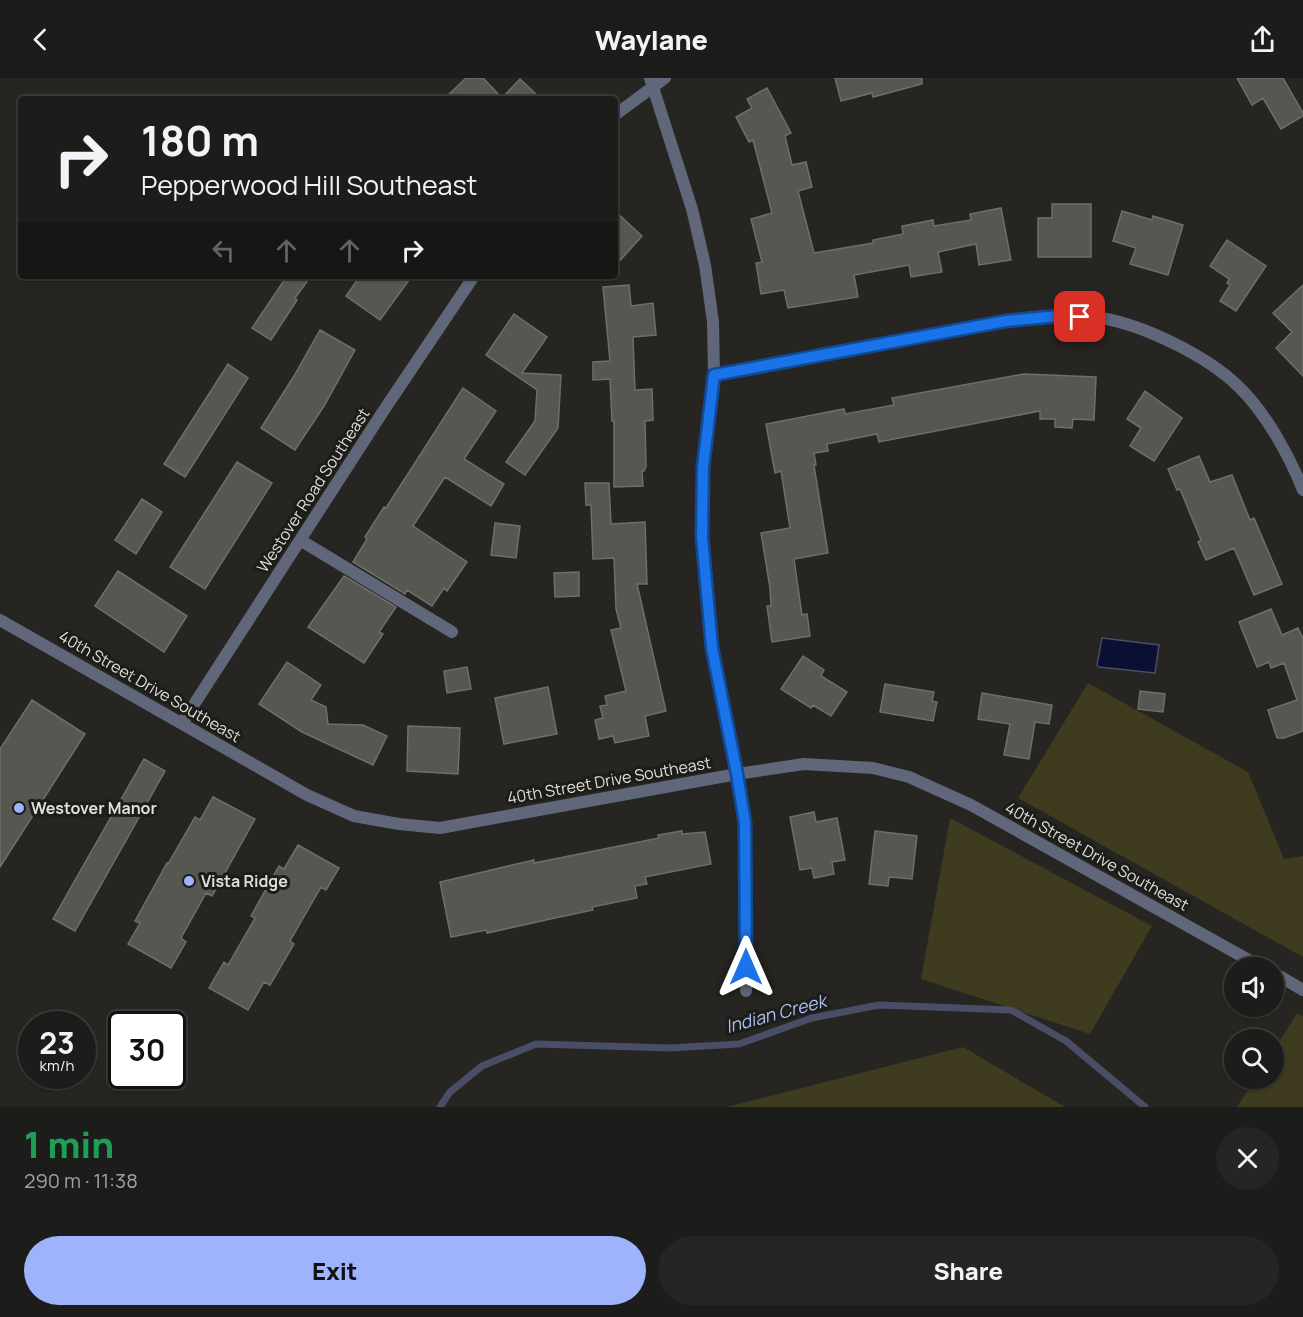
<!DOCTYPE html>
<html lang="en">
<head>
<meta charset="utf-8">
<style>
	:root { --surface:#1c1c1a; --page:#252523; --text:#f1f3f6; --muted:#a0a1a2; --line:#3a3a39; --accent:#9fb3fd }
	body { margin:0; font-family:Manrope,sans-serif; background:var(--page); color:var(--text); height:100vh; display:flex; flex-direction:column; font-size:22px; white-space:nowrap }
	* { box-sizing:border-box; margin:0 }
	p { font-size:20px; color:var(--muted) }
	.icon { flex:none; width:33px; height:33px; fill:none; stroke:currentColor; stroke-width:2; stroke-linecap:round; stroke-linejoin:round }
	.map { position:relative; height:1029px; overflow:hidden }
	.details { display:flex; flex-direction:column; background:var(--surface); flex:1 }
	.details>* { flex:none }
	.hud { position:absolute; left:18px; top:18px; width:600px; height:183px; border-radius:6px; box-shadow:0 2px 4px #0004,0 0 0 2px var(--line); background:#1c1c1a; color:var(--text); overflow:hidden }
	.controls { position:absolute; left:1224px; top:879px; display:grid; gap:12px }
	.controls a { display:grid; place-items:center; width:60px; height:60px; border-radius:50%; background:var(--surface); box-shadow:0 2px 4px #0004,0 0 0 2px var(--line); font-size:30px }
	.speed { position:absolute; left:18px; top:933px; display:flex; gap:12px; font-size:30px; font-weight:700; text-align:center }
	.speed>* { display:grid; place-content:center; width:78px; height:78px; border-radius:50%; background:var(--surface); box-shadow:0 2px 4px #0004,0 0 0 2px var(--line); line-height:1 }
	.speed small { font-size:15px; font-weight:400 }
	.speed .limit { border:3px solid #111; border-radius:9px; background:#fff; color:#111 }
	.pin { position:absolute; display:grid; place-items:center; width:51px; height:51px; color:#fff; margin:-26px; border-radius:12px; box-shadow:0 3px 9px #0006 }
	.me { position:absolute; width:66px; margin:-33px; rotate:0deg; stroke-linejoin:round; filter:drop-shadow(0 0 4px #0008) }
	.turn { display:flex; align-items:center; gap:21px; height:126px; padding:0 24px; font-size:27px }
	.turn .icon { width:78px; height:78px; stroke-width:2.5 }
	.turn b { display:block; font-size:42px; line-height:51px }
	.lanes { display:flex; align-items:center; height:57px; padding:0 24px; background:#0003; justify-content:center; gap:30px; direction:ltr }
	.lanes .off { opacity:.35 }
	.round { display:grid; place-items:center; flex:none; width:63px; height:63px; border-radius:32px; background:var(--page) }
	.head { display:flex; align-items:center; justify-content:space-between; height:102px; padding:0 24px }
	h1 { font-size:36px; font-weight:800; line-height:45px; color:#1e9e55 }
	.button { display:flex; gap:12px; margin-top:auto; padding:12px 24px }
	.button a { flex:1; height:69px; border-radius:36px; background:var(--accent); color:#111; font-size:24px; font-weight:800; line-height:69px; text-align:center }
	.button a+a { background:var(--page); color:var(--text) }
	header { display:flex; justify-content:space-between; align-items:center; height:78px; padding:0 24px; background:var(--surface); font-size:27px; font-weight:800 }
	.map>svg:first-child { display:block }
	.green { fill:#3e3b1e }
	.water { fill:#0a0f33; stroke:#4a4d66; stroke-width:1.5 }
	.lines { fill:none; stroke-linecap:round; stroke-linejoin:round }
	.stream { stroke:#4a4d66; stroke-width:7 }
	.building { fill:#575752; stroke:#6e6e6a; stroke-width:1.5 }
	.minor { stroke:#61677a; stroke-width:12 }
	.route-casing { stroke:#114b97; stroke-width:15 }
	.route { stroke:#1a73e8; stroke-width:10 }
	.poi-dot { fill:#9fb3fd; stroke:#1c1c18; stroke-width:2 }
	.labels { text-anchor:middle; stroke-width:6; stroke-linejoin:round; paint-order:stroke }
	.street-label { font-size:16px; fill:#dfdfdc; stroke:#1c1c18 }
	.poi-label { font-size:16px; font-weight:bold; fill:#dfdfdc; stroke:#1c1c18; text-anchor:start }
	.water-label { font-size:18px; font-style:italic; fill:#adbef5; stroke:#1c1c18 }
</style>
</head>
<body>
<header><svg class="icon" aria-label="back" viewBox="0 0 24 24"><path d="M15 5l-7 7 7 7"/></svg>Waylane<svg class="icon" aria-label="share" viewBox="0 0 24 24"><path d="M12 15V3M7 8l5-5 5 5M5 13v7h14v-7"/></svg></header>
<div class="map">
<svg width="1303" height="1029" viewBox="0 0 1303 1029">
	<rect width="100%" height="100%" fill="#262522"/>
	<path class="green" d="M1088 605 1248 694 1284 781 1303 778V879L1018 720Z
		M950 740 1152 848 1090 956 921 901Z
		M1297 935 1303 938V1029H1237L1255 1001 1274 1000V972Z
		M963 969 1065 1029H727Z"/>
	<path class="water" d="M1102 560 1159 567 1155 595 1099 589 1097 587Z"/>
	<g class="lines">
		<path class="stream" d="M440 1029 450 1014 482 988 536 966 670 970 739 966 812 940 879 927 1011 932 1066 963 1145 1029"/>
	</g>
	<path class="building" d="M466 0H483L502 20 520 1 541 21H444Z
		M835 0H922V6L873 19 872 15 841 23Z
		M1237 0H1283L1303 35V38L1281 51 1263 20 1252 27Z
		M767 10 791 55 785 58 792 87 806 84 812 109 798 113 814 175 873 165V162L903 156 902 148 933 142 934 148 971 142 970 136 1001 130 1011 182 979 187 976 166 938 174 942 194 911 199 909 187 854 197 858 219 788 230 784 212 761 216 756 185 762 184 751 141 772 135 753 62 749 64 736 39 752 30 747 21Z
		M1052 126H1091V179H1038V140H1052Z
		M615 133 642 158 615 188Z
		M1122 133 1152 142 1153 138 1183 147 1168 197 1130 186 1136 170 1113 163Z
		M1227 162 1266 188 1236 233 1220 223 1230 207 1227 205 1229 201 1210 188Z
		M287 198H311L295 220 297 222 271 262 252 250Z
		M360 198H412L380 242 346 218Z
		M629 207 631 228 653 225 656 257 633 259 635 312 652 311 653 342 645 343 646 388 644 393H642L643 408 614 409V343H612L610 301 593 302V284L610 283 603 209Z
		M1303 207V298L1276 270 1292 254 1273 235Z
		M514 236 547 259 522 295 561 297 558 350 525 397 506 384 535 343 537 312 486 277Z
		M320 252 355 272 324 328 295 372 261 350 294 298Z
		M228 286 248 300 185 399 164 386Z
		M1024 296 1096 299 1094 342 1073 341 1072 350 1055 349V341H1040V333L879 364 877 356 827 366 828 373 814 375 816 387H814L828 475 794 481 802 537 807 536 810 558 772 564 767 528H771L770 510 761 455 790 450 781 393 775 395 766 346 844 331 845 336 894 327 892 320Z
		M463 310 496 333 464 381 504 406 491 428 445 399 413 448 467 484 447 513 444 510 432 528 407 512 405 516 353 484 367 461 365 459 384 429 386 430Z
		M1145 313 1182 340 1154 383 1130 368 1141 350 1127 341Z
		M1199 378 1210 404 1232 397 1250 442 1254 440 1282 506 1254 517 1234 470 1206 482 1198 464 1201 462 1180 411 1177 412 1168 391Z
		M237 384 272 405 205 511 170 489Z
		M585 405H609L611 446 645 444 647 506H637L666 633 645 638 649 658 615 665 613 658 599 661 595 642 603 640 600 628 607 627 605 618 626 613 611 552 621 550 616 531 614 480 593 481 591 427H586Z
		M142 421 162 434 136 476 115 462Z
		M495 445 520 448 516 480 491 477Z
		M118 493 187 538 164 574 95 528Z
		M579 494V518L555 519 554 495Z
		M344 498 396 529 379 554 383 556 364 585 308 549Z
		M1271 531 1282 557 1298 550 1303 561V653L1284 660H1277L1268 632 1297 622 1284 585 1271 590 1269 584 1257 589 1239 544Z
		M803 578 824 592 821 598 847 614 831 638 813 627 811 630 781 611Z
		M287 584 321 607 311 622 326 629 328 646 363 647 387 658 373 687 302 654 259 626Z
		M467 589 471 611 447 615 444 593Z
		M885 606 934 614 932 623 937 624 933 643 880 634Z
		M548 609 557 656 504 666 495 620Z
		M1140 613 1165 616 1163 634 1138 631Z
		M982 615 1052 627 1049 646 1035 644 1029 681 1004 677 1010 646 978 641Z
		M32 622 85 656 0 789V671Z
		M408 648 460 650 458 696 407 693Z
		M144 681 165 693 75 853 53 841Z
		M213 719 255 741 212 818 206 815 181 860 186 864 171 890 128 866 140 845 135 843 167 785 168 786 195 739 200 742Z
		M814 734 816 744 837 740 845 782 832 784 834 796 814 800 812 790 800 792 790 739Z
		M682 753V756L705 754 711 786 645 799 647 806 635 808 637 820 592 829 593 832 555 840 487 855 486 852 451 859 440 804 534 782V785L659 760 658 757Z
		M875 753 917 758 912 801 889 799 888 808 869 806Z
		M298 767 339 790 326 812 321 809 290 863 294 866 270 907 264 904 248 932 209 910 224 884 228 887 255 840 251 838 279 788 284 791Z"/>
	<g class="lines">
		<path class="minor" d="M650 0 692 131 705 187 713 244 714 297 703 389 702 459 712 570 737 696 745 745 746 913
			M615 37 665 0
			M714 297C780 285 846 273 911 261 971 249 1040 231 1101 240 1144 247 1207 278 1238 308 1266 335 1289 377 1303 412
			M300 462 452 554
			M0 542 307 717 354 738 399 746 440 750 737 696 804 686 873 690 909 699 971 727 1263 890
			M182 645 384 332 474 198
			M1274 895 1303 912"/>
	</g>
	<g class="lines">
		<defs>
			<path id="route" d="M746 889 745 745 737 696 712 570 702 459 703 389 714 297 1006 243 1058 238 1080 239"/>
		</defs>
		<use href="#route" class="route-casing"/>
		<use href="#route" class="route"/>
	</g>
	<g class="poi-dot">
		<circle cx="19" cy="730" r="6"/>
		<circle cx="189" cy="803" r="6"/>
	</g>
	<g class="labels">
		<g class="street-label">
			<text transform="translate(313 412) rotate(-57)" y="6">Westover Road Southeast</text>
			<text transform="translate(150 608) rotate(30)" y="6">40th Street Drive Southeast</text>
			<text transform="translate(609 702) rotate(-10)" y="6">40th Street Drive Southeast</text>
			<text transform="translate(1097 778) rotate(29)" y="6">40th Street Drive Southeast</text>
		</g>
		<g class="poi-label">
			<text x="31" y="736">Westover Manor</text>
			<text x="201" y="809">Vista Ridge</text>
		</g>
		<g class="water-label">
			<text transform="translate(776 936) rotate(-15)" y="6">Indian Creek</text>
		</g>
	</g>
</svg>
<div class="controls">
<a><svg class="icon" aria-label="sound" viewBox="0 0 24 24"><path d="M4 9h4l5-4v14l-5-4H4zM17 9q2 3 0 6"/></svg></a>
<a><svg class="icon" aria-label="search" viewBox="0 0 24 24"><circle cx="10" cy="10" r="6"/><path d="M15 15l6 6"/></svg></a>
</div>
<div class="speed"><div>23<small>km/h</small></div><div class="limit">30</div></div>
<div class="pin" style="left:1080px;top:239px;background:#d93025"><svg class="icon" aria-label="arrive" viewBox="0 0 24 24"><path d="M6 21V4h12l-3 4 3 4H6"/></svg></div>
<svg class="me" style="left:746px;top:889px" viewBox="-20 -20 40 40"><path d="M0-17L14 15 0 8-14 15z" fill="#1a73e8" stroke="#fff" stroke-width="4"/></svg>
<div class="hud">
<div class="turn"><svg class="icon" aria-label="right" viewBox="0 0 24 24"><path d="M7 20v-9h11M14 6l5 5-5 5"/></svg><div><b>180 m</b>Pepperwood Hill Southeast</div></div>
<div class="lanes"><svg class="icon off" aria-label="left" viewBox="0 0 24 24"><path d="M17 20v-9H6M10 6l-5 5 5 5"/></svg><svg class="icon off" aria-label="ahead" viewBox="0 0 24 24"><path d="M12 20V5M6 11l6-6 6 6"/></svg><svg class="icon off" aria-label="ahead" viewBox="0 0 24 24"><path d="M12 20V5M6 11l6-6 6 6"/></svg><svg class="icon" aria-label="right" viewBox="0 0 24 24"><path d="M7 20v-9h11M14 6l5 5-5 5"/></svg></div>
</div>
</div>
<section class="details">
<div class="head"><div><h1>1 min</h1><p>290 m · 11:38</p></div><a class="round"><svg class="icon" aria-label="close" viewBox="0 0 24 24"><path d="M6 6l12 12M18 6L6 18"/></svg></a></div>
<div class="button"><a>Exit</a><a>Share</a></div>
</section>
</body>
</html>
